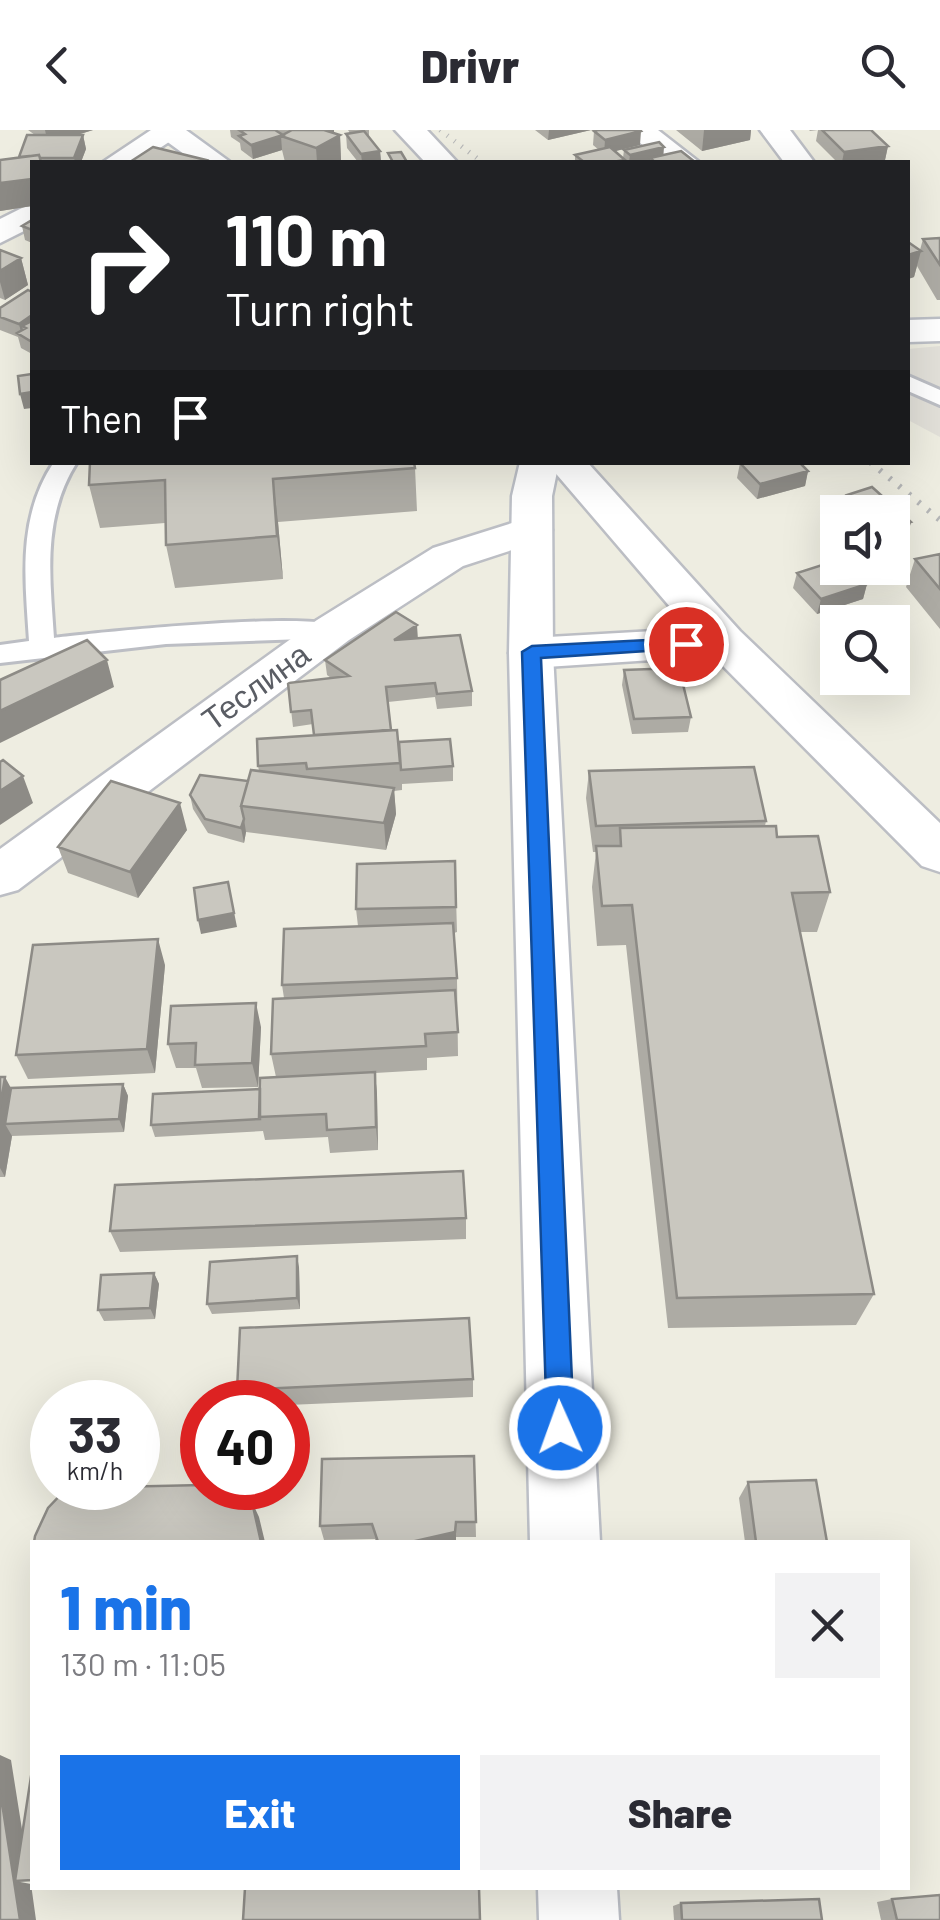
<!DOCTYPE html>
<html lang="en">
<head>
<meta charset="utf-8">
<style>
	:root { --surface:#fff; --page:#f2f2f3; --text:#2b2b33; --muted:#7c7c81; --accent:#1a73e8 }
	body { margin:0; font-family:Barlow,sans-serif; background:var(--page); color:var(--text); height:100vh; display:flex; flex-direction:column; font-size:38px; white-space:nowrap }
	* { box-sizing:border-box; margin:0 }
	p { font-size:32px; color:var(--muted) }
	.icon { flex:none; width:55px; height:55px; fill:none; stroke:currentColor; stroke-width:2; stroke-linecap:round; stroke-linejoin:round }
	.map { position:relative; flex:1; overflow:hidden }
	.side { position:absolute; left:30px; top:1410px; width:880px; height:350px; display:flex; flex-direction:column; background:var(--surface); border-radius:0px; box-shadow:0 10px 40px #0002 }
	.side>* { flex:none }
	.guide { position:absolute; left:30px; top:30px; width:880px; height:305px; border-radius:0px; box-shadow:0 10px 40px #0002; background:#202124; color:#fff; overflow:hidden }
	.controls { position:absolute; left:820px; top:365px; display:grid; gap:20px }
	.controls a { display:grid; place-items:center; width:90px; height:90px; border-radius:0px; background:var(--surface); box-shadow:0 10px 40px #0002; font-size:50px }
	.speed { position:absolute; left:30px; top:1250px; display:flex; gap:20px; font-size:50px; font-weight:700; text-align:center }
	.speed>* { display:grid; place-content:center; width:130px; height:130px; border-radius:50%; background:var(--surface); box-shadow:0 10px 40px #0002; line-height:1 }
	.speed small { font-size:25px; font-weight:400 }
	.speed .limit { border:15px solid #d22; background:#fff; color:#111 }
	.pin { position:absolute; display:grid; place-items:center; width:85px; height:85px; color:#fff; margin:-42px; border:5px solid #fff; border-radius:50%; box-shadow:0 2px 10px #0007 }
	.me { position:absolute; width:110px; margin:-55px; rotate:358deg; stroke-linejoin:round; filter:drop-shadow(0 0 8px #0008) }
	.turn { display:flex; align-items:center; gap:35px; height:210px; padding:0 30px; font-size:45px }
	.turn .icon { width:130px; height:130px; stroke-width:2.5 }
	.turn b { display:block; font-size:70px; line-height:85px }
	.then { display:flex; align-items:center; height:95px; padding:0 30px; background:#0003; gap:20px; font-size:38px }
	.round { display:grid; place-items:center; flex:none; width:105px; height:105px; border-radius:0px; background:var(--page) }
	.overview { display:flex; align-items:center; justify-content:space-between; height:170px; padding:0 30px }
	h1 { font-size:60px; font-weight:800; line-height:75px; color:var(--accent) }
	.cta { display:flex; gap:20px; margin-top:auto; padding:20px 30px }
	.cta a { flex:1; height:115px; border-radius:0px; background:var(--accent); color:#fff; font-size:40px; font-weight:800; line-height:115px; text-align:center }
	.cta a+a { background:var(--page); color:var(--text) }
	header { display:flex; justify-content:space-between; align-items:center; height:130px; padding:0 30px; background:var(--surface); font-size:45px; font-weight:800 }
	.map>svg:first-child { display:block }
	.industrial { fill:#e2e0d9 }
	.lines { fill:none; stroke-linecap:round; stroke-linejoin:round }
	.lane-casing { stroke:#bcbec4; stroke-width:6 }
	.street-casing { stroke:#bcbec4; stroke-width:5 }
	.secondary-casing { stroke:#bcbfc6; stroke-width:5 }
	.lane { fill:#fff; fill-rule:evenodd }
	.street { fill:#fff; fill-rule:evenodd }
	.secondary { fill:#fff; fill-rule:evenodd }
	.rail-far1 { stroke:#b5b6b7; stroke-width:5; stroke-dasharray:1 8; stroke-linecap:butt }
	.rail { stroke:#b5b6b7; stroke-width:6; stroke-dasharray:2.5 10; stroke-linecap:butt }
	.wall { fill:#adaba4 }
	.shaded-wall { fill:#8d8b86 }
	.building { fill:#c9c7bf; stroke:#8d8b86; stroke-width:2.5 }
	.route { fill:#1a73e8; stroke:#114b97; stroke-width:2.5 }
	.labels { text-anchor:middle; stroke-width:8; stroke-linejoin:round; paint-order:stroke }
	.street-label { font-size:32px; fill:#5a5d64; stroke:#fff }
</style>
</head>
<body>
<header><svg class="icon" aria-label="back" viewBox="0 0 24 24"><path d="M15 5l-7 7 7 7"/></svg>Drivr<svg class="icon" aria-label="search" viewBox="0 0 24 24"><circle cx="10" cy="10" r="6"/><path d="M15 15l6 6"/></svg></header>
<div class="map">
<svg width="940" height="1790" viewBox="0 0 940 1790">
	<rect width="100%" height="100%" fill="#eeede1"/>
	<path class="industrial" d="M940 216V307L908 290V219Z"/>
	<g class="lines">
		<defs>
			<path id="lane" d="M908 246 940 260V275L908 261Z
				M54 332H77C42 387 50 446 54 508 93 503 330 478 346 500L333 508 166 514 0 533V515L29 511C25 448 17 388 54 332Z"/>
			<path id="street" d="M151 0 184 2 139 32H103Z
				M395 0H427L457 32H425Z
				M623 0H658L699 32H665Z
				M760 0H790L814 32H784Z
				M32 73V97L0 113V89Z
				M546 332H587L740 501 940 693V742L922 736 713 526 531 538 515 533 509 523 515 513 531 508 689 499Z
				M531 387 546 391 552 400 546 409 463 436 349 510 18 760 0 765V719L317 490 433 418Z"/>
			<path id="secondary" d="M151 0H186L230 32H195Z
				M940 189V211L908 212V190Z
				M520 332H559L552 366 553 523 600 1412H530L509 523 512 366Z
				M538 1758H617L619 1790H539Z"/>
		</defs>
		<use href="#lane" class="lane-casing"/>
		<use href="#street" class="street-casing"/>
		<use href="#secondary" class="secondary-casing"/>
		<use href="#lane" class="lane"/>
		<use href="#street" class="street"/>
		<use href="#secondary" class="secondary"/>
		<path class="rail-far1" d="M440 0 482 32"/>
		<path class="rail" d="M870 332 940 390"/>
	</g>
	<path class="wall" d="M28 0H93L77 5H83L86 19 81 32H32V76L0 81 19 27 35 5Z
		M230 0H334V3L340 5 341 31 285 32 282 20 253 29 241 20 240 13 231 7Z
		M348 0H369V7L380 21 381 32H358L347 18 346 4 350 3Z
		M535 0H591L548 10Z
		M676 0H751L750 10 702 21Z
		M809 0H871L888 16 885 30 868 32H837L816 11 818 0 810 1Z
		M594 1 640 15 615 21 623 28 624 20 664 25 695 32H575V25L599 20 593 15Z
		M32 90V113L25 110 22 96Z
		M940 108V170H937L917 136 914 147 908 149V112L920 120 923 109Z
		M0 120 21 128 28 155 5 170 0 168Z
		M32 162V224L21 218 18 207 0 200V178Z
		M90 332 415 338 417 381 278 392 283 449 175 458 166 415 165 393 100 398 89 355Z
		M740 333 808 341 805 356 757 369 737 348Z
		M872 357 911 392 907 407 892 412V382H846L844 380 847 365Z
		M940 424V499L906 457 915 429Z
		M797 443 867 454 863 469 817 484 793 458Z
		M418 508 472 561V576L437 579 435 567 388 572 391 600 399 612 453 636V651L402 654V660L394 661 396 684 386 720 246 702 244 713 208 703 193 679 190 665 248 651 259 641 258 636 314 605 313 594 293 597 288 553 331 548 327 545 325 530Z
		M624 540 691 587 688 602 632 604 622 555Z
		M589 641 766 691 765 696 777 707 830 762 817 802H800L874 1164 856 1195 668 1198 626 815 597 816 592 757 596 722H593L586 668Z
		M187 700 138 768 68 743 58 717Z
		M455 731 457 802 454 803 457 848 458 926 427 928V940L375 943 377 965 378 1020 330 1023 328 1007 265 1010 263 1001 155 1007 151 995 260 959 276 947 271 924 284 868 282 855 358 796 356 779Z
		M165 835 155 943 28 949 16 925Z
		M261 897 258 957 202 958 196 938H176L168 914Z
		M0 947 11 958 123 954 128 966 124 1002 12 1006 5 1047H0Z
		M466 1088V1109L120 1122 110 1101Z
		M299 1137 300 1179 212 1184 207 1174Z
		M154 1143 159 1154 155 1189 104 1191 98 1180Z
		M473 1249V1267L288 1275V1272H242L237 1260Z
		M474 1326 476 1407H456V1412H376L375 1409 324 1410 320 1396Z
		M748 1352 827 1412H745L739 1368Z
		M892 1769 940 1790H881L877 1772Z
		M681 1773 822 1790H674L673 1776Z"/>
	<path class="shaded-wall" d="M45 0H93L48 14Z
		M323 0H334V8L340 5 341 31 339 32H317L316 18Z
		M549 0H591L548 10Z
		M704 0H751L750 10 702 21Z
		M641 1 640 15 604 24 605 10Z
		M83 5 86 19 81 32H75L74 28Z
		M281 6 282 20 253 29 251 15Z
		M888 16 885 30 868 32H842L844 22Z
		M664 17 663 31 650 28V32H629L630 25Z
		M380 21 381 32H362L361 24Z
		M32 49V76L0 81V53Z
		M921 121 914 147 908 149V125Z
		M21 128 28 155 5 170 0 152V141Z
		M32 185V202L22 196 25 207 22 206 19 194Z
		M32 262V278L24 279 20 264Z
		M808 341 805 356 757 369 760 354Z
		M273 349 278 392 283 449 277 406Z
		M911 392 907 407 892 412V398Z
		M867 454 863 469 817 484 821 469Z
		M417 495 418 510H394Z
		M107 530 114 557 0 613V581Z
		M23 646 33 673 0 695V661Z
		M394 658 396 684 386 720 384 693Z
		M180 673 187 700 138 768 130 742Z
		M244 689 246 702 244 713 241 698Z
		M228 752 237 797 201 804 198 790Z
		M158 809 165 835 155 943 147 919Z
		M256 873 261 897 258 957 252 933Z
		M375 942 377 965 378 1020 376 997Z
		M5 947 18 971 5 994 12 1006 5 1047 0 1038V978Z
		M123 954 128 966 124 1002 119 989Z
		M297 1126 299 1137 300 1179 297 1168Z
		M154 1143 159 1154 155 1189 150 1178Z
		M252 1372 259 1387 265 1412H261Z
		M456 1392V1412H411Z
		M0 1625 11 1630 30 1750 15 1751 31 1754 36 1790H20L0 1660Z"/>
	<path class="building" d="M239 0H275L283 5 251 15 239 6 245 4Z
		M292 0H324L340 5 316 18 281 6Z
		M598 0H640L641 1 605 10 594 1Z
		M822 0H871L888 16 844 22Z
		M364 1 380 21 361 24 346 4Z
		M27 5H83L74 28H40L39 25 19 27Z
		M659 12 664 17 630 25 624 20Z
		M153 17 206 30 202 32H130Z
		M610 17 625 30 612 32H584L575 25Z
		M681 21 695 32H653H655L650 28Z
		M401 22 407 32H393L388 23Z
		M39 25 41 32H32V49L0 53V30Z
		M32 90V100L22 96Z
		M940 108V135L923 109Z
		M908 112 921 121 908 125Z
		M0 120 21 128 0 141Z
		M28 160 32 162V185L19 194 0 187V178Z
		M32 191V212L17 203 26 198 22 196Z
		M32 244V262L20 264 18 246Z
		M90 332H414L415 338 273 349 277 406 166 415 165 350 89 355Z
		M799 332 808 341 760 354 740 333Z
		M872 357 911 392 892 398V382H867L847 365Z
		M940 424V459L915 429Z
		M838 430V438H851L867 454 821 469 797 443Z
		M396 482 417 495 394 510 460 505 472 561 437 564 435 553 386 557 391 600 314 605 311 580 291 582 288 553 349 546 325 530Z
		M87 510 107 530 0 581V550Z
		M679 538 691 587 634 589 624 540Z
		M397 600 400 633 307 639 306 633 258 636 257 609Z
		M450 609 453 636 401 640 399 612Z
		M3 630 23 646 0 661V632Z
		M754 637 766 691 596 696 589 641Z
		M251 640 394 658 384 693 241 676Z
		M200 645 248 651 241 676 244 689 241 698 205 689 190 665Z
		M111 651 180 673 130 742 58 717Z
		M776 696 777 707 818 706 830 762 792 763 874 1164 677 1168 632 775 602 776 596 716H621L620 698Z
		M455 731 456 777 356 779 357 734Z
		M228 752 234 783 198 790 194 758Z
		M453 793 457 848 282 855 284 799Z
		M158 809 147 919 16 925 33 815Z
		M455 860 458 902 425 904 426 916 271 924 273 869Z
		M256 873 252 933 195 935 196 913 168 914 171 876Z
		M375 942 376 997 327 1000 326 984 259 987 260 948Z
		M0 947H5L0 978Z
		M123 954 119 989 5 994 11 958Z
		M260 959V989L151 995 153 964Z
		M463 1041 466 1088 110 1101 115 1055Z
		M297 1126V1168L207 1174 210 1132Z
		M154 1143 150 1178 98 1180 101 1145Z
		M469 1188 473 1249 237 1260 240 1198Z
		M474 1326 476 1392H456L455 1402 411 1412H378L372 1394 320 1396 322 1329Z
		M816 1350 827 1412H756L748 1352Z
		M202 1355V1358H241L252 1372 261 1412H34L35 1406 48 1378 67 1358Z
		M32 1640V1750L15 1751Z
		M0 1660 20 1790H0Z
		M245 1758H479L480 1790H243Z
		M940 1765V1790H897L892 1769Z
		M819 1769 822 1790H682L681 1773Z"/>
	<path class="route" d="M686 508 695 514 692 518 541 528 574 1298 570 1307 560 1311 551 1307 547 1298 522 522 532 516Z"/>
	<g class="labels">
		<g class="street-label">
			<text transform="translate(256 557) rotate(-36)" y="11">Теслина</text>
		</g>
	</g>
</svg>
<div class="controls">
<a><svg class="icon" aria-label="sound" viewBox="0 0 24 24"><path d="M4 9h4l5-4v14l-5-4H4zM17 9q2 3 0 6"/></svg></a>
<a><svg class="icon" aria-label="search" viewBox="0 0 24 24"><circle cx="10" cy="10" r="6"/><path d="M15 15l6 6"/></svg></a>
</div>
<div class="speed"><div>33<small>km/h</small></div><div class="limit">40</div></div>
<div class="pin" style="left:686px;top:514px;background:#d93025"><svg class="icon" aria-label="arrive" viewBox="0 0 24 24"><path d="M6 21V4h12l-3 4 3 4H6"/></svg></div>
<svg class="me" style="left:560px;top:1298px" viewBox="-20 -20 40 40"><circle r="17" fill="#1a73e8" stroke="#fff" stroke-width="3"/><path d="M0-11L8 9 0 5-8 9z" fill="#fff"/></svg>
<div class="guide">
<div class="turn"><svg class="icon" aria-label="right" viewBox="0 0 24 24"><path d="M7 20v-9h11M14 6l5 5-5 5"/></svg><div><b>110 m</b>Turn right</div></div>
<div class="then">Then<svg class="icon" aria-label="arrive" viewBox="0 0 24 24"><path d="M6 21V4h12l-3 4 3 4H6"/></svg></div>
</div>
<section class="side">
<div class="overview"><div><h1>1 min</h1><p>130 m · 11:05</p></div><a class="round"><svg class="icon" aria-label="close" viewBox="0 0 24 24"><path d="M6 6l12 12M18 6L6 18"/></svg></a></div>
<div class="cta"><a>Exit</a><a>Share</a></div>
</section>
</div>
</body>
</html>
